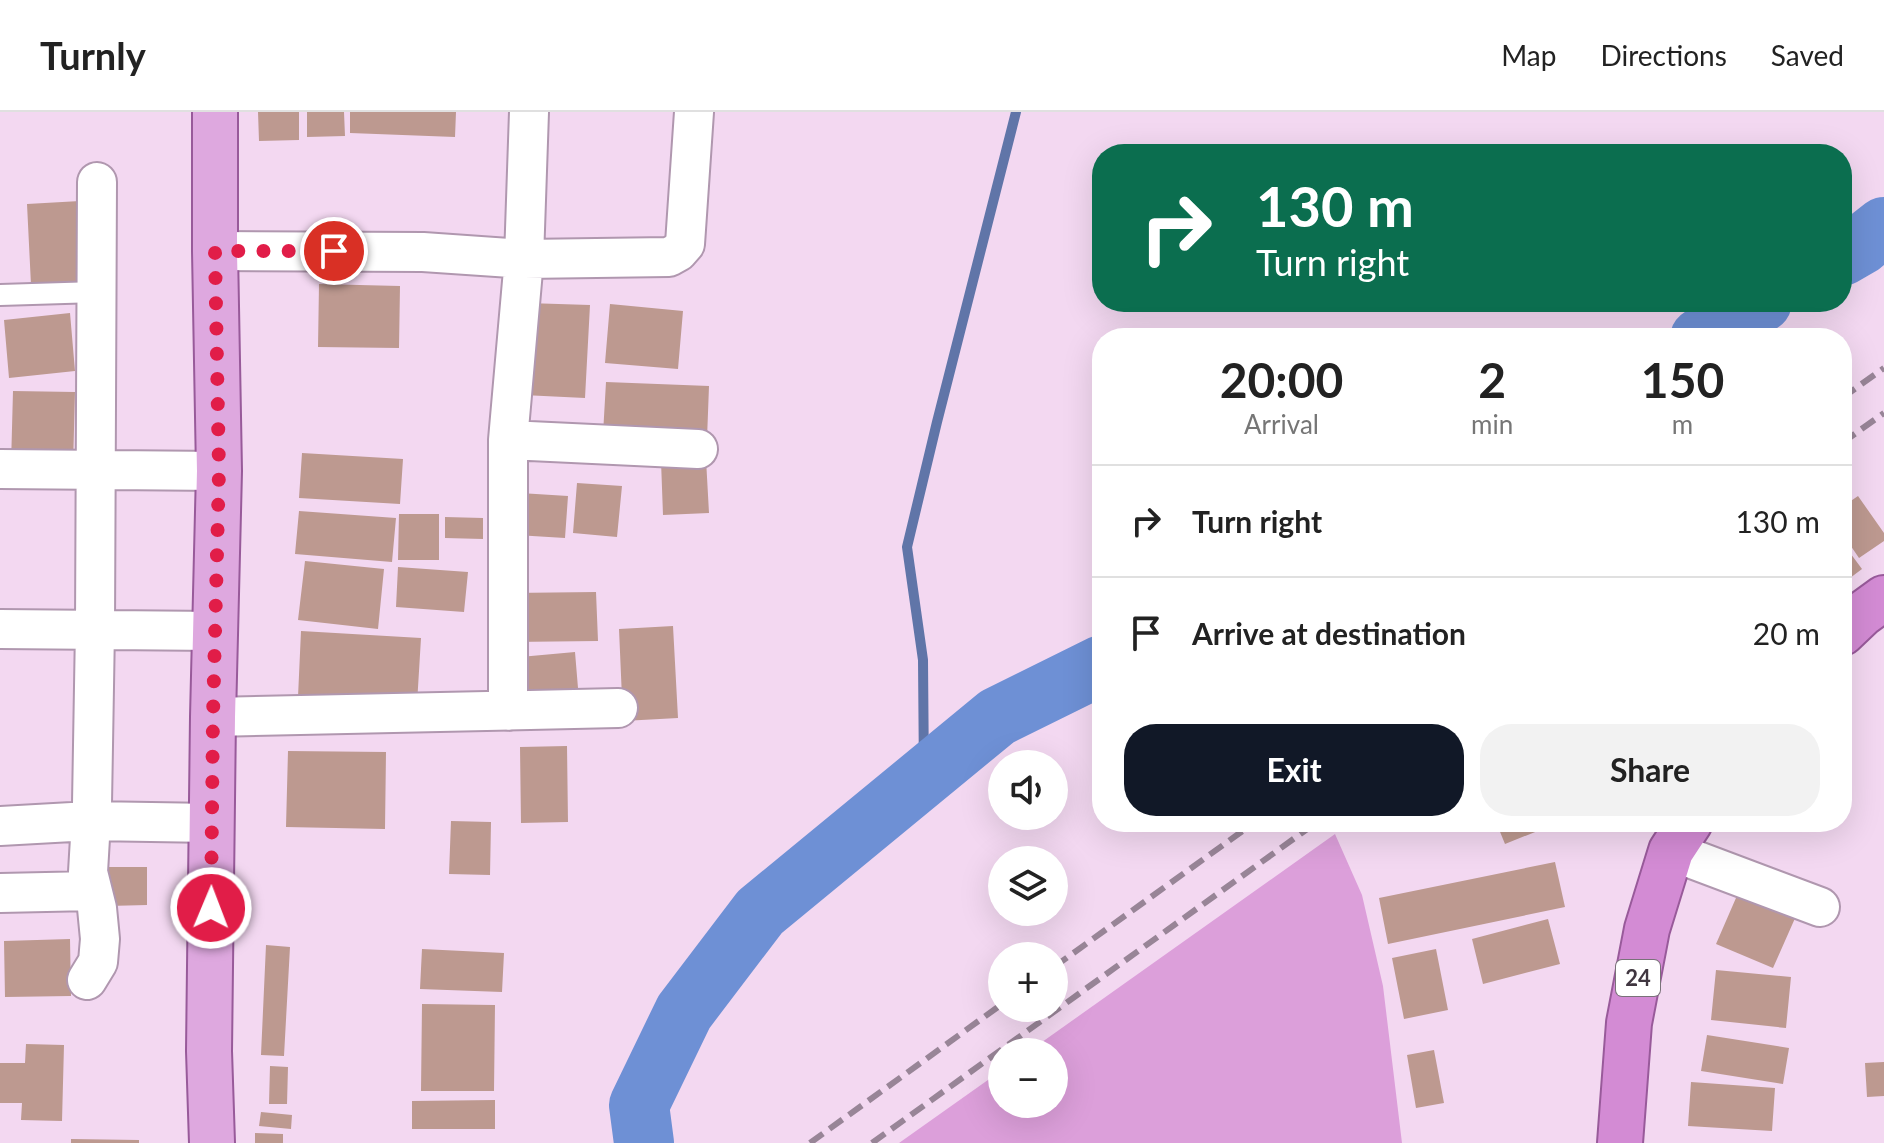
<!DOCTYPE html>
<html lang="en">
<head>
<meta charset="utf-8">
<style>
	:root { --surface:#fff; --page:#f2f2f2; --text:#222; --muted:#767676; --line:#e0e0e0; --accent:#111827 }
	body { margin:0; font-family:Lato,sans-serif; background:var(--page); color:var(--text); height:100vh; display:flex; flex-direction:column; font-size:30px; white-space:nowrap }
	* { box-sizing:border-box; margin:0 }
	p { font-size:26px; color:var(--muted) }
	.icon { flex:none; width:44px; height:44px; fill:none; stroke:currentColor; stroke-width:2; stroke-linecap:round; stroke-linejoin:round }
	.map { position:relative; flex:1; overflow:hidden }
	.side { position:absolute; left:1092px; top:216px; width:760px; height:504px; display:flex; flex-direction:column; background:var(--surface); border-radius:32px; box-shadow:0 8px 32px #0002 }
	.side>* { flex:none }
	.top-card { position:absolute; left:1092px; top:32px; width:760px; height:168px; border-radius:32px; box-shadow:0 8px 32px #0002; background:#0b6e4f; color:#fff; overflow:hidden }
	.tools { position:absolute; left:988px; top:638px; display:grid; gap:16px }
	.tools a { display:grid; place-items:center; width:80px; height:80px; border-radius:50%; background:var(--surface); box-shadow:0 8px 32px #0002; font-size:40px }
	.pin { position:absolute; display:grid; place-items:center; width:68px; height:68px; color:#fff; margin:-34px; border:4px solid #fff; border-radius:50%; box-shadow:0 2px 8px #0007 }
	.me { position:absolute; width:88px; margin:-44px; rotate:1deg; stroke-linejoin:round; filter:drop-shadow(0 0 6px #0008) }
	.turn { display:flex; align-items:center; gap:28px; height:168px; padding:0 32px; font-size:36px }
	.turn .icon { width:104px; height:104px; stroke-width:2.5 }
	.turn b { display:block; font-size:56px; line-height:68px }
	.eta { display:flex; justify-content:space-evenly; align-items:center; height:136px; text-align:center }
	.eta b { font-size:48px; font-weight:700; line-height:56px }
	.primary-button { display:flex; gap:16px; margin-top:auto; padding:16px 32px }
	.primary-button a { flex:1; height:92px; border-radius:32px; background:var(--accent); color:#fff; font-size:32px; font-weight:700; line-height:92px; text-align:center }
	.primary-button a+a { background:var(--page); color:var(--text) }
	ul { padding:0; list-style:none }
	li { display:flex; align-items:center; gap:24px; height:112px; padding:0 32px; border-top:2px solid var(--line) }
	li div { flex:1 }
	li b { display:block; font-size:30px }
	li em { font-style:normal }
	header { display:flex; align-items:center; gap:48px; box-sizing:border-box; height:112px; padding:0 40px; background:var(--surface); border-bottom:2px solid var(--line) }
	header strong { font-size:38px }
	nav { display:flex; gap:44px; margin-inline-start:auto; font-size:28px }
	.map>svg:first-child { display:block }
	.green { fill:#dc9fda }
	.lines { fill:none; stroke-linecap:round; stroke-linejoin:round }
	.stream { stroke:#6075a8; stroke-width:10 }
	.river { stroke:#6e90d5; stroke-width:60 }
	.building { fill:#bd9990 }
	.service-casing { stroke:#b097af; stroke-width:24 }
	.minor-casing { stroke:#b097af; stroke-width:42 }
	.primary-casing { stroke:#985a9a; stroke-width:48 }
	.trunk-casing { stroke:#985a9a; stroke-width:48 }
	.service { stroke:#fff; stroke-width:20 }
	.minor { stroke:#fff; stroke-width:38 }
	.primary { stroke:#dea8df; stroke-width:44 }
	.trunk { stroke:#d38bd4; stroke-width:44 }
	.rail { stroke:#988597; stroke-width:6; stroke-dasharray:16 8; stroke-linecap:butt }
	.route { stroke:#e11d48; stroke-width:14; stroke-dasharray:0 25.2 }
	.labels { text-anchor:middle; stroke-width:6; stroke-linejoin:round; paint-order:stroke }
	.shield { fill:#fff; stroke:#797279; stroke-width:2 }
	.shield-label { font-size:22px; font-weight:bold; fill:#403640 }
</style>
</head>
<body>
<header>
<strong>Turnly</strong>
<nav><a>Map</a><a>Directions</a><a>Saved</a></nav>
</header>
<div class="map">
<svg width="1884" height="1031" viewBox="0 0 1884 1031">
	<rect width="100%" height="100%" fill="#f3d8f1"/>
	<path class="green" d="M1335 722 1362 783 1383 874 1402 1031H899L1002 958V992H1054V940H1028Z"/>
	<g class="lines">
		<path class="stream" d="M924 666 923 548 907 435 937 310 1016 0"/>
		<path class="river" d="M1842 144 1861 133 1884 115
			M1700 226 1762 190
			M644 1031 639 993 684 900 760 800 997 605 1102 553"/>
	</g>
	<path class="building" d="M258 0H299V28L259 29Z
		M307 0H344L345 24 307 25Z
		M350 0H456L455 25 350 21Z
		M80 89 84 170 31 173 27 92Z
		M319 172 400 174 399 236 318 235Z
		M527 191 590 193 585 286 523 283Z
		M610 192 683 199 678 257 605 251Z
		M70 201 75 259 9 266 4 208Z
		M606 270 709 274 707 327 603 322Z
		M13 279 75 280 73 354 11 353Z
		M302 341 403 347 400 392 299 386Z
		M706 347 709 401 663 403 661 349Z
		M577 371 622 374 617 425 573 421Z
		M520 381 568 384 565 426 516 423Z
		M1858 384 1884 421V429L1859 446 1842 421V395Z
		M299 399 396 406 392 450 295 442Z
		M399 402H439V448H398Z
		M445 405 483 406V427L445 426Z
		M1842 430 1862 457 1842 472Z
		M305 449 384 457 378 517 298 508Z
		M398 455 468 460 464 500 396 495Z
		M596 480 598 529 511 530 510 481Z
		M673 514 678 606 623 609 619 517Z
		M301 519 421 526 417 592 298 585Z
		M575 540 579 588 524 593 520 545Z
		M567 634 568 710 521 711 520 635Z
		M288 639 386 640 385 717 286 715Z
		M451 709 491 710 490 763 449 762Z
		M1496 710H1560L1505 732Z
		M1555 750 1565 795 1388 832 1379 786Z
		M108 755H147V793L108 794Z
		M1739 779 1796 804 1773 856 1716 832Z
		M1548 807 1560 852 1483 872 1472 827Z
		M70 827 71 884 5 885 4 829Z
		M266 833 290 835 284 944 261 943Z
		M422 837 504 841 502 880 420 877Z
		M1436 837 1448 898 1404 907 1392 846Z
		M1716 858 1791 865 1786 916 1711 908Z
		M422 892 495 893 494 979H421Z
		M1707 923 1789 936 1783 972 1701 959Z
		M26 932 64 933 62 1009 21 1008 22 991H0V951H25Z
		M1434 938 1444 991 1416 996 1407 943Z
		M1884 950V984L1867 985 1865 951Z
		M270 954 288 955 287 992H269Z
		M1691 970 1775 976 1772 1019 1688 1014Z
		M495 988V1017H412V989Z
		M261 1000 292 1003 291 1017 259 1014Z
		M255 1021 283 1022V1031H255Z
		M71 1027 139 1028V1031H71Z"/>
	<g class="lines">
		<defs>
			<path id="service" d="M0 183 97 180"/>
			<path id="minor" d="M215 139 423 140 524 147 669 145 678 140 685 132 694 0
				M508 328 698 337
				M0 357 219 359
				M0 517 215 519
				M508 599V328L524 147 529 0
				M213 605 618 596
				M0 714 90 709 212 711
				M1671 739 1820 795
				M0 781 92 779
				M87 868 98 850 100 827 97 796 88 760 92 692 95 516 97 70"/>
			<path id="primary" d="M212 1031 209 939 213 605 219 359 215 139V0"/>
			<path id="trunk" d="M1842 521 1862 502 1884 486
				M1620 1031 1629 911 1647 817 1671 739 1690 710"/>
		</defs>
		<use href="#service" class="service-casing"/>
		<use href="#minor" class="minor-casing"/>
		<use href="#primary" class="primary-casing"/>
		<use href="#trunk" class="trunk-casing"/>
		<use href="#service" class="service"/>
		<use href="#minor" class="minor"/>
		<use href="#primary" class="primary"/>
		<use href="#trunk" class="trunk"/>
		<path class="rail" d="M1842 286 1884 256
			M1842 331 1884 301
			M1054 855 1255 710
			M810 1031 1002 892
			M872 1031 1317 710"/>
	</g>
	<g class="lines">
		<path class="route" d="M211 796 213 605 219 359 215 139H334"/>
	</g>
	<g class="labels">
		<rect class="shield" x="1616" y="848" width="44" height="36" rx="6"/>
		<g class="shield-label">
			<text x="1638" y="874">24</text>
		</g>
	</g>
</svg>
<div class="tools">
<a><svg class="icon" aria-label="sound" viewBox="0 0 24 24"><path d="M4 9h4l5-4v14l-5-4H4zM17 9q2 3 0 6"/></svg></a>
<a><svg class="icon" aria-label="layers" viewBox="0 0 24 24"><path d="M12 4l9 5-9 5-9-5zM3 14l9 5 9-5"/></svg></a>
<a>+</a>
<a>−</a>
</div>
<div class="pin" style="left:334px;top:139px;background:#d93025"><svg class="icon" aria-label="arrive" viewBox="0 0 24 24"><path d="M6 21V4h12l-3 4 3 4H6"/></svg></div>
<svg class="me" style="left:211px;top:796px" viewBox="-20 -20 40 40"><circle r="17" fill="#e11d48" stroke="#fff" stroke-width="3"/><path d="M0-11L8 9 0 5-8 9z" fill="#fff"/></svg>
<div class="top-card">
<div class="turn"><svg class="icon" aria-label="right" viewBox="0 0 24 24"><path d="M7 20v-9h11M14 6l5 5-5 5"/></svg><div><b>130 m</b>Turn right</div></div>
</div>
<section class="side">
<div class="eta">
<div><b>20:00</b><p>Arrival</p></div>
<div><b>2</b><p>min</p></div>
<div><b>150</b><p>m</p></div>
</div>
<ul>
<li><svg class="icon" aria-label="right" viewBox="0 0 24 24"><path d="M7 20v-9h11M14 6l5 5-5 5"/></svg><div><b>Turn right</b></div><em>130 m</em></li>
<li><svg class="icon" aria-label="arrive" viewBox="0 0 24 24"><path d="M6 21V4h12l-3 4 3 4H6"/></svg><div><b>Arrive at destination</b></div><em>20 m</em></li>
</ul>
<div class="primary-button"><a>Exit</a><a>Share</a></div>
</section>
</div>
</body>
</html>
